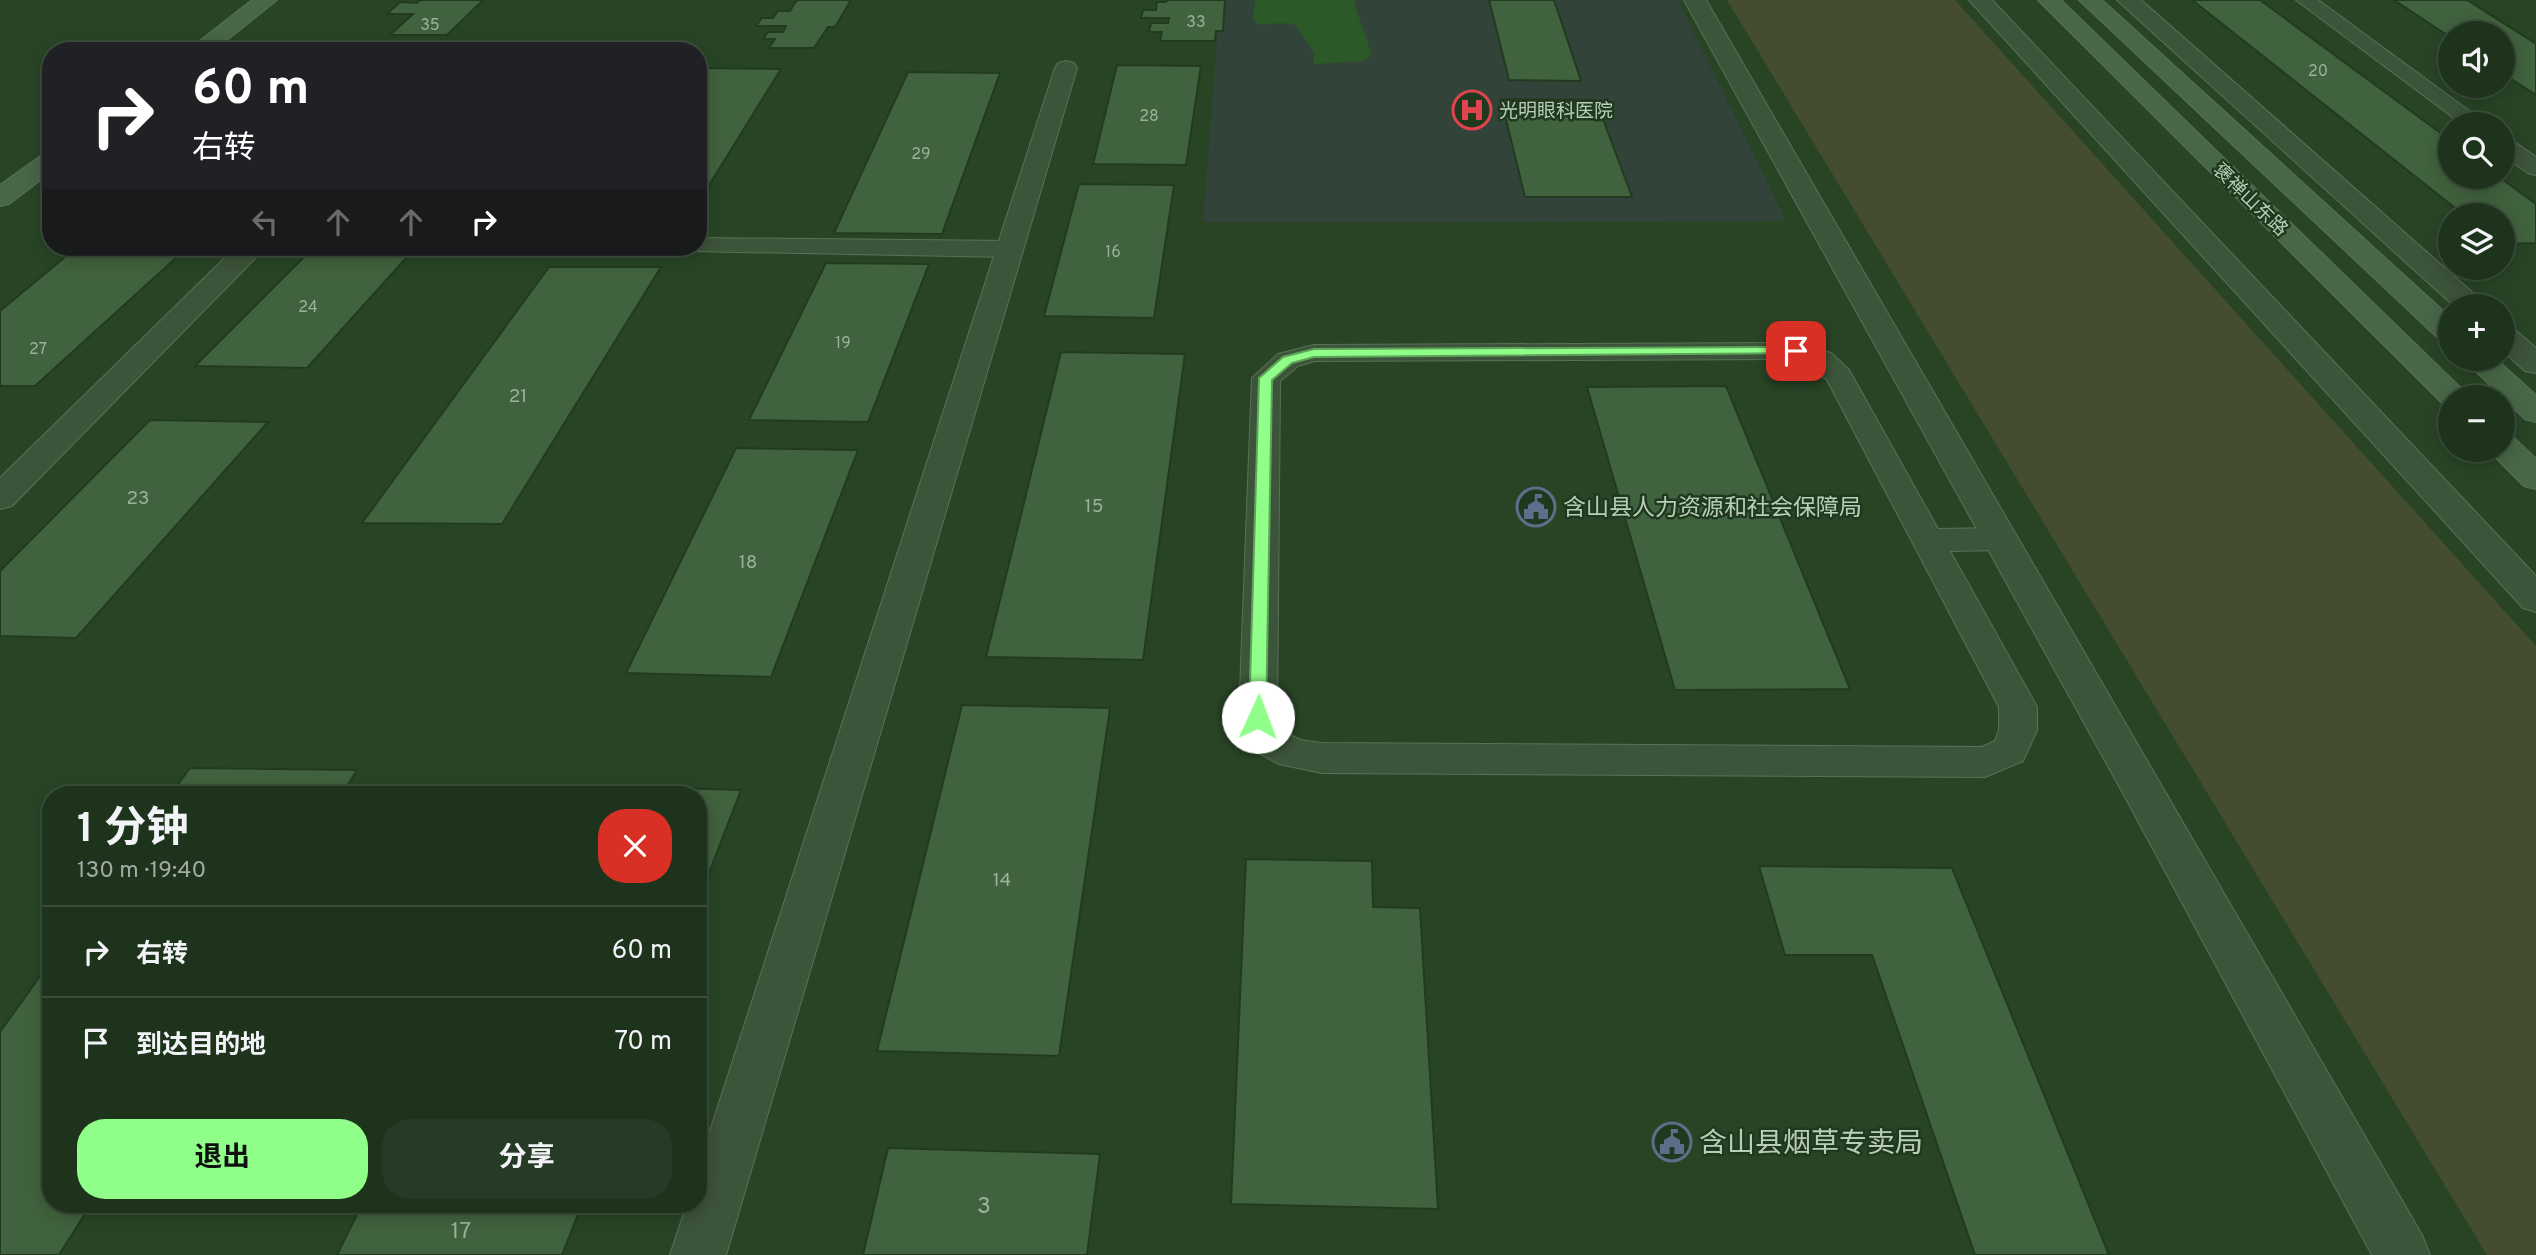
<!DOCTYPE html>
<html lang="zh">
<head>
<meta charset="utf-8">
<style>
	:root { --surface:#1e331c; --page:#263b25; --text:#f1f3f6; --muted:#a1aaa3; --line:#3c4e3b; --accent:#90ff8a }
	body { margin:0; font-family:Overpass,"Noto Sans SC",sans-serif; background:var(--page); color:var(--text); height:100vh; display:flex; flex-direction:column; font-size:26px; white-space:nowrap }
	* { box-sizing:border-box; margin:0 }
	p { font-size:23px; color:var(--muted) }
	.icon { flex:none; width:38px; height:38px; fill:none; stroke:currentColor; stroke-width:2; stroke-linecap:round; stroke-linejoin:round }
	.map { position:relative; flex:1; overflow:hidden }
	.sheet { position:absolute; left:42px; top:786px; width:665px; height:427px; display:flex; flex-direction:column; background:var(--surface); border-radius:28px; box-shadow:0 4px 18px #0003,0 0 0 2px var(--line) }
	.sheet>* { flex:none }
	.top-card { position:absolute; left:42px; top:42px; width:665px; height:214px; border-radius:28px; box-shadow:0 4px 18px #0003,0 0 0 2px var(--line); background:#202124; color:#fff; overflow:hidden }
	.fabs { position:absolute; left:2438px; top:21px; display:grid; gap:14px }
	.fabs a { display:grid; place-items:center; width:77px; height:77px; border-radius:50%; background:var(--surface); box-shadow:0 4px 18px #0003,0 0 0 2px var(--line); font-size:35px }
	.pin { position:absolute; display:grid; place-items:center; width:60px; height:60px; color:#fff; margin:-30px; border-radius:14px; box-shadow:0 4px 10px #0006 }
	.me { position:absolute; width:77px; margin:-38px; rotate:2deg; stroke-linejoin:round; filter:drop-shadow(0 0 5px #0008) }
	.turn { display:flex; align-items:center; gap:24px; height:147px; padding:0 35px; font-size:32px }
	.turn .icon { width:91px; height:91px; stroke-width:2.5 }
	.turn b { display:block; font-size:49px; line-height:60px }
	.lanes { display:flex; align-items:center; height:66px; padding:0 35px; background:#0003; justify-content:center; gap:35px; direction:ltr }
	.lanes .off { opacity:.35 }
	.round { display:grid; place-items:center; flex:none; width:74px; height:74px; border-radius:28px; background:var(--page) }
	.summary { display:flex; align-items:center; justify-content:space-between; height:119px; padding:0 35px }
	h1 { font-size:42px; font-weight:700; line-height:52px }
	.cta { display:flex; gap:14px; margin-top:auto; padding:14px 35px }
	.cta a { flex:1; height:80px; border-radius:28px; background:var(--accent); color:#111; font-size:28px; font-weight:700; line-height:80px; text-align:center }
	.cta a+a { background:var(--page); color:var(--text) }
	ul { padding:0; list-style:none }
	li { display:flex; align-items:center; gap:21px; height:91px; padding:0 35px; border-top:2px solid var(--line) }
	li div { flex:1 }
	li b { display:block; font-size:26px }
	li em { font-style:normal }
	.map>svg:first-child { display:block }
	.medical { fill:#32443a }
	.green { fill:#444d2f }
	.water { fill:#2c5928 }
	.building { fill:#41623e; stroke:#223b20; stroke-width:2 }
	.lines { fill:none; stroke-linecap:round; stroke-linejoin:round }
	.lane-casing { stroke:#597158; stroke-width:2 }
	.street-casing { stroke:#597158; stroke-width:2 }
	.secondary-casing { stroke:#597158; stroke-width:2 }
	.lane { fill:#3c5439; fill-rule:evenodd }
	.street { fill:#3c5439; fill-rule:evenodd }
	.secondary { fill:#486747; fill-rule:evenodd }
	.route { fill:#90ff8a; stroke:#5ea65a; stroke-width:2 }
	.labels { text-anchor:middle; stroke-width:5; stroke-linejoin:round; paint-order:stroke }
	.far-number-label { font-size:16px; fill:#9ab299 }
	.far-poi-label { font-size:19px; fill:#b8cdb7; stroke:#20391e; text-anchor:start }
	.far-street-label { font-size:19px; fill:#b8cdb7; stroke:#20391e }
	.number-label { font-size:19px; fill:#9ab299 }
	.poi-label { font-size:23px; fill:#b8cdb7; stroke:#20391e; text-anchor:start }
	.near-number-label { font-size:23px; fill:#9ab299 }
	.near-poi-label { font-size:28px; fill:#b8cdb7; stroke:#20391e; text-anchor:start }
</style>
</head>
<body>
<div class="map">
<svg width="2536" height="1255" viewBox="0 0 2536 1255">
	<rect width="100%" height="100%" fill="#284425"/>
	<path class="medical" d="M1220 0H1678L1786 221 1203 222Z"/>
	<path class="green" d="M1727 0H1955L2536 646V1255H2487Z"/>
	<path class="water" d="M1255 0H1356L1354 3 1372 55 1364 61 1314 64V52L1295 25 1281 23 1260 25 1253 20Z"/>
	<path class="building" d="M420 0H483L447 35H390L413 14H387L400 2 417 3Z
		M797 0H851L835 27H828L814 48H769L775 39H763L768 32H783L786 26H756L762 18H773L778 11H790Z
		M1167 0H1225L1223 31H1216L1215 41H1160L1162 32H1149L1151 23H1168L1169 18H1141L1143 10H1156L1157 2H1166Z
		M1489 0H1554L1581 81 1509 80Z
		M2192 0H2260L2450 140V177H2499L2536 204V243L2502 244V215H2464Z
		M2394 0H2467L2536 44V95L2502 73V33H2450V37Z
		M1117 65 1201 66 1186 165 1093 164Z
		M698 68 781 69 698 203Z
		M908 72 1000 73 942 234 834 233Z
		M1501 99 1596 100 1632 197H1525Z
		M1079 184 1174 185 1154 318 1044 316Z
		M77 247H188L35 386H0V311Z
		M314 247H416L307 368 195 366Z
		M826 263 929 264 868 422 749 420Z
		M549 267H661L502 524 362 523Z
		M1061 352 1185 354 1143 660 986 657Z
		M1726 386 1850 689 1675 690 1587 387Z
		M150 420 268 422 76 638 0 636V571Z
		M736 448 858 450 771 677 626 673Z
		M962 705 1110 708 1059 1056 877 1051Z
		M190 768 357 770 342 794H171Z
		M570 785 741 790 698 901V794H565Z
		M1246 859 1372 861 1373 907 1420 908 1438 1209 1231 1204Z
		M1759 866 1952 868 2109 1255H1975L1872 955H1785Z
		M51 961V1204H91L59 1255H0V1032Z
		M888 1148 1100 1154 1087 1255H863Z
		M362 1204H582L562 1255H337Z"/>
	<g class="lines">
		<defs>
			<path id="lane" d="M2296 0H2318L2487 124H2462Z
				M2502 137 2510 139 2536 157V175L2528 173 2502 155Z
				M698 238 1010 241 1019 244 1023 249 1019 254 1010 257 689 251 686 247H698Z
				M1796 343 1831 353 1849 370 1938 529 2000 528 2012 531 2016 539 2012 547 2000 550 1950 551 2037 707V730L2023 761 1985 777 1322 773 1279 764 1253 750 1239 717 1252 378 1278 354 1314 345ZM1794 359 1811 365 1827 380 1999 707V730L1995 741 1982 747 1322 743 1300 740 1282 731 1277 717 1280 381 1298 366 1315 361Z"/>
			<path id="street" d="M1684 0H1706L2422 1235 2430 1255H2372L2124 795Z
				M1969 0H1992L2536 576V612L2523 608Z
				M2117 0H2141L2481 300 2486 306H2454Z
				M1066 61 1074 63 1077 68 726 1255H670L687 1204H698V1168L1055 68 1058 63Z
				M236 247H266L12 506 0 509V478Z
				M2502 325 2513 328 2536 348V373L2525 371 2502 350Z"/>
			<path id="secondary" d="M252 0H277L213 51H187Z
				M2038 0H2061L2470 397H2450V406L2443 404Z
				M2079 0H2102L2450 317V342L2439 339Z
				M51 152V172L9 204 0 206V185L42 155Z
				M2463 359H2496L2536 395V422L2525 419Z
				M2502 435 2514 438 2536 459V489L2524 486 2488 450H2502Z"/>
		</defs>
		<use href="#lane" class="lane-casing"/>
		<use href="#street" class="street-casing"/>
		<use href="#secondary" class="secondary-casing"/>
		<use href="#lane" class="lane"/>
		<use href="#street" class="street"/>
		<use href="#secondary" class="secondary"/>
	</g>
	<path class="route" d="M1796 347 1801 348V353L1314 357 1292 363 1272 380 1266 717 1264 721H1252L1249 717 1259 378 1283 357 1314 349Z"/>
	<defs>
		<symbol id="hospital-ring" viewBox="-11 -11 22 22"><circle r="9.5" fill="#20391e" stroke="#e0444e" stroke-width="1.5"/><path d="M-5-5h3v3.5h4V-5h3V5h-3V1.5h-4V5h-3Z" fill="#e0444e"/></symbol>
		<symbol id="civic-ring" viewBox="-11 -11 22 22"><circle r="9.5" fill="#20391e" stroke="#5c6f8a" stroke-width="1.5"/><path d="M-.6-6.5H3V-4.5H.6V-3L4-1V1h2V6H-6V1h2V-1L-.6-3ZM-1.2 2.5V6h2.4V2.5Z" fill="#5c6f8a"/></symbol>
	</defs>
	<g fill-rule="evenodd">
		<use href="#hospital-ring" x="1450" y="88" width="44" height="44"/>
		<use href="#civic-ring" x="1514" y="485" width="44" height="44"/>
		<use href="#civic-ring" x="1650" y="1120" width="44" height="44"/>
	</g>
	<g class="labels">
		<g class="far-number-label">
			<text x="1196" y="27">33</text>
			<text x="430" y="30">35</text>
			<text x="2318" y="76">20</text>
			<text x="1149" y="121">28</text>
			<text x="921" y="159">29</text>
			<text x="1113" y="257">16</text>
			<text x="308" y="312">24</text>
			<text x="843" y="348">19</text>
			<text x="38" y="354">27</text>
		</g>
		<g class="far-poi-label">
			<text x="1499" y="117">光明眼科医院</text>
		</g>
		<g class="far-street-label">
			<text transform="translate(2251 199) rotate(44)" y="7">褒禅山东路</text>
		</g>
		<g class="number-label">
			<text x="518" y="402">21</text>
			<text x="138" y="504">23</text>
			<text x="1094" y="512">15</text>
			<text x="748" y="568">18</text>
			<text x="1002" y="886">14</text>
		</g>
		<g class="poi-label">
			<text x="1563" y="515">含山县人力资源和社会保障局</text>
		</g>
		<g class="near-number-label">
			<text x="984" y="1213">3</text>
			<text x="461" y="1238">17</text>
		</g>
		<g class="near-poi-label">
			<text x="1699" y="1152">含山县烟草专卖局</text>
		</g>
	</g>
</svg>
<div class="fabs">
<a><svg class="icon" aria-label="sound" viewBox="0 0 24 24"><path d="M4 9h4l5-4v14l-5-4H4zM17 9q2 3 0 6"/></svg></a>
<a><svg class="icon" aria-label="search" viewBox="0 0 24 24"><circle cx="10" cy="10" r="6"/><path d="M15 15l6 6"/></svg></a>
<a><svg class="icon" aria-label="layers" viewBox="0 0 24 24"><path d="M12 4l9 5-9 5-9-5zM3 14l9 5 9-5"/></svg></a>
<a>+</a>
<a>−</a>
</div>
<div class="pin" style="left:1796px;top:351px;background:#d93025"><svg class="icon" aria-label="arrive" viewBox="0 0 24 24"><path d="M6 21V4h12l-3 4 3 4H6"/></svg></div>
<svg class="me" style="left:1258px;top:717px" viewBox="-20 -20 40 40"><circle r="19" fill="#fff"/><path d="M0-13L10 11 0 6-10 11z" fill="#90ff8a"/></svg>
<div class="top-card">
<div class="turn"><svg class="icon" aria-label="right" viewBox="0 0 24 24"><path d="M7 20v-9h11M14 6l5 5-5 5"/></svg><div><b>60 m</b>右转</div></div>
<div class="lanes"><svg class="icon off" aria-label="left" viewBox="0 0 24 24"><path d="M17 20v-9H6M10 6l-5 5 5 5"/></svg><svg class="icon off" aria-label="ahead" viewBox="0 0 24 24"><path d="M12 20V5M6 11l6-6 6 6"/></svg><svg class="icon off" aria-label="ahead" viewBox="0 0 24 24"><path d="M12 20V5M6 11l6-6 6 6"/></svg><svg class="icon" aria-label="right" viewBox="0 0 24 24"><path d="M7 20v-9h11M14 6l5 5-5 5"/></svg></div>
</div>
<section class="sheet">
<div class="summary"><div><h1>1 分钟</h1><p>130 m · 19:40</p></div><a class="round" style="background:#d93025;color:#fff"><svg class="icon" aria-label="close" viewBox="0 0 24 24"><path d="M6 6l12 12M18 6L6 18"/></svg></a></div>
<ul>
<li><svg class="icon" aria-label="right" viewBox="0 0 24 24"><path d="M7 20v-9h11M14 6l5 5-5 5"/></svg><div><b>右转</b></div><em>60 m</em></li>
<li><svg class="icon" aria-label="arrive" viewBox="0 0 24 24"><path d="M6 21V4h12l-3 4 3 4H6"/></svg><div><b>到达目的地</b></div><em>70 m</em></li>
</ul>
<div class="cta"><a>退出</a><a>分享</a></div>
</section>
</div>
</body>
</html>
